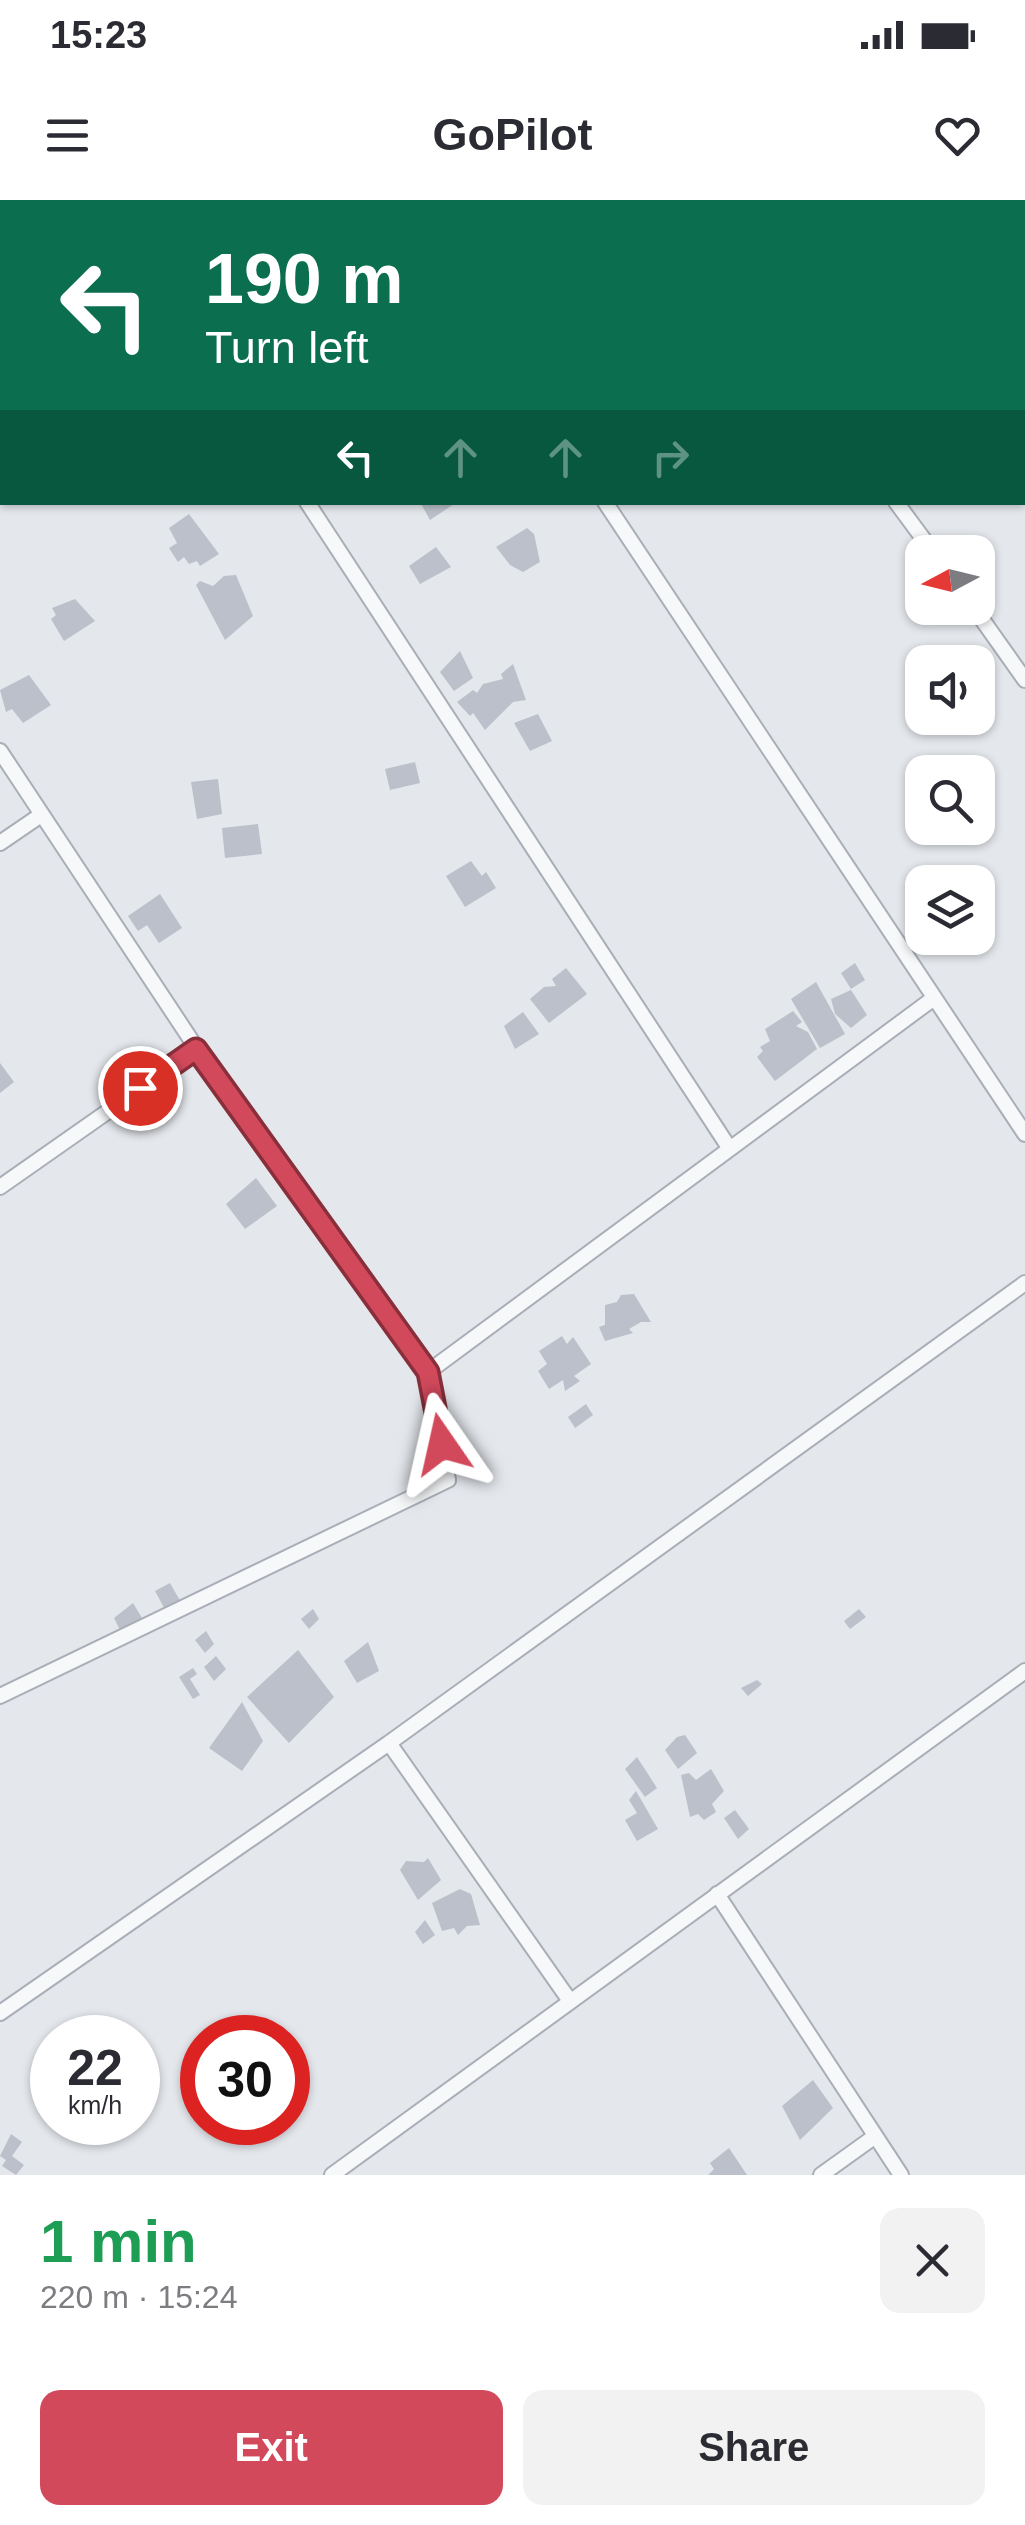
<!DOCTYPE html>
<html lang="en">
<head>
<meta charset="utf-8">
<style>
	:root { --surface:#fff; --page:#f2f2f3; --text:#2b2b33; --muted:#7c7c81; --accent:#d1495b }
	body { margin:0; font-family:Arial,sans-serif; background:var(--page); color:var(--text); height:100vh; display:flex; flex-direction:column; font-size:38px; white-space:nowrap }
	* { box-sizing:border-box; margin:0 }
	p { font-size:32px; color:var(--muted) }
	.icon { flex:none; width:55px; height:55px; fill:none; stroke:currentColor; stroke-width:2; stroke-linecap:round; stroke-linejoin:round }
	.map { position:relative; height:1975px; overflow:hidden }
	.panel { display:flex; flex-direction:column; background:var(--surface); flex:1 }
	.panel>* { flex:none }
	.hud { position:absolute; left:0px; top:0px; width:1025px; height:305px; box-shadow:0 2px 8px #0004; background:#0b6e4f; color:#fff; overflow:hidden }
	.needle { width:65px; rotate:263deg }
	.buttons { position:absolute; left:905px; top:335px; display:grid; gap:20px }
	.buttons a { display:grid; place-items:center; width:90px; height:90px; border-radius:20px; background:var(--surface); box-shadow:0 2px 8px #0004; font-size:50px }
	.speed { position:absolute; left:30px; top:1815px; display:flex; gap:20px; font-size:50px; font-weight:700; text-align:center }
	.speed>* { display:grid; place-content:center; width:130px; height:130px; border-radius:50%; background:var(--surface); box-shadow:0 2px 8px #0004; line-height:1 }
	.speed small { font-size:25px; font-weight:400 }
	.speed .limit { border:15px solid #d22; background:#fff; color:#111 }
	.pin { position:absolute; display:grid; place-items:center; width:85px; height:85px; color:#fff; margin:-42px; border:5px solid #fff; border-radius:50%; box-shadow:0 2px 10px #0007 }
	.me { position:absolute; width:110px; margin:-55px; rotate:349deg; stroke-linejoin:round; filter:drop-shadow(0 0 8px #0008) }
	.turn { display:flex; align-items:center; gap:35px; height:210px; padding:0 40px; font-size:45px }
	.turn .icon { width:130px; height:130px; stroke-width:2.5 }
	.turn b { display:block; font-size:70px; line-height:85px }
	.lanes { display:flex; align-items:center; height:95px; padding:0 40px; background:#0003; justify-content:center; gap:50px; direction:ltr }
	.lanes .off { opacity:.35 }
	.round { display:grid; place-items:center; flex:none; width:105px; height:105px; border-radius:20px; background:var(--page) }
	.head { display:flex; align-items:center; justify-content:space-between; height:170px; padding:0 40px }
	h1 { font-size:60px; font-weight:600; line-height:75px; color:#1e9e55 }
	.button { display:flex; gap:20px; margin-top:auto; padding:20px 40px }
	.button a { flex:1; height:115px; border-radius:20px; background:var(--accent); color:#fff; font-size:40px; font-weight:600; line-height:115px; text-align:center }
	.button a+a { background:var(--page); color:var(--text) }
	.status { display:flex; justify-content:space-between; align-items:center; height:70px; padding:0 50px; background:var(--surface); direction:ltr }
	.status svg { height:28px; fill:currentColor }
	header { display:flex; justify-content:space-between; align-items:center; height:130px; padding:0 40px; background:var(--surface); font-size:45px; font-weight:600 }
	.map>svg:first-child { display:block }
	.building { fill:#bbc0ca }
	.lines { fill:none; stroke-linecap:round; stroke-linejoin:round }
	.minor-casing { stroke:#a9aeb7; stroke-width:18 }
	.minor { stroke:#f7f8fa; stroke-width:14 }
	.route-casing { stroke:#882f3b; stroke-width:25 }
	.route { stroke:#d1495b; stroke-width:18 }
</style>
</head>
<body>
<div class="status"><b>15:23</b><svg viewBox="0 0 49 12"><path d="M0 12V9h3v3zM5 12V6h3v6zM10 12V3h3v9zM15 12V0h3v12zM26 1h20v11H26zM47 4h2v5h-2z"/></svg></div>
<header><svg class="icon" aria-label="menu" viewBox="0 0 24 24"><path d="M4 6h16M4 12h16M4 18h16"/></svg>GoPilot<svg class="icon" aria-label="heart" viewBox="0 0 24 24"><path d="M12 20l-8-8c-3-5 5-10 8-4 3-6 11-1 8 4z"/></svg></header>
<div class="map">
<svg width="1025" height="1975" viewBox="0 0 1025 1975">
	<rect width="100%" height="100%" fill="#e4e7ec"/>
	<path class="building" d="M420 302H457L430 320Z
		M189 314 219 354 200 366 197 361 189 364 184 357 178 362 169 348 177 343 169 328Z
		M527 328 534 334 540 362 523 372 510 365 496 347Z
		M436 347 451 367 420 384 409 366Z
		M236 375 253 416 225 440 196 385 200 381 213 386 224 376Z
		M75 399 95 421 64 441 51 419 56 415 52 408Z
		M939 445 951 462H922V478L916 461Z
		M460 451 473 478 454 491 440 472Z
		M513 464 526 500 513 502 485 530 473 513 470 516 457 502 473 490 477 493 483 484 503 479 501 474Z
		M29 475 51 505 23 523 12 509 6 512 0 490Z
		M538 514 552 541 530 551 514 523Z
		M415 562 420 583 390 590 385 569Z
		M218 579 222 614 197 619 191 582Z
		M258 624 262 654 225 658 222 628Z
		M471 661 482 676 486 672 496 688 465 707 446 676Z
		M160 694 182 728 159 743 147 725 138 731 128 716Z
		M855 763 865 780 851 789 841 773Z
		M566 768 587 794 549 823 530 799 544 787 556 786 552 779Z
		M816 782 845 834 820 848 791 799Z
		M851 790 867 815 851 828 835 814 831 799Z
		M793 811 802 822 796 826 808 832 817 849 775 881 757 857 763 851 760 847 770 841 765 829Z
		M523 812 539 834 515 849 504 826Z
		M0 863 14 882 0 893Z
		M256 978 277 1006 245 1029 226 1004Z
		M634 1094 651 1122H641L629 1129 633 1133 605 1141 599 1127 605 1125V1105L617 1102 621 1095Z
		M562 1136 567 1144 573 1137 591 1164 574 1176 580 1181 565 1191 563 1180 549 1189 538 1171 547 1164 539 1151Z
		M586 1204 593 1215 575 1228 568 1217Z
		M170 1383 182 1404 167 1413 155 1391Z
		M133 1403 142 1418 121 1432 114 1418Z
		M313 1409 319 1419 309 1429 301 1419Z
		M859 1409 866 1417 850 1429 844 1421Z
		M206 1431 214 1444 205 1453 195 1440Z
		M368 1442 379 1471 357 1483 344 1461Z
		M298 1450 334 1497 289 1543 247 1497Z
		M216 1456 226 1469 214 1481 204 1467Z
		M193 1468 197 1474 190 1479 200 1495 193 1499 179 1477Z
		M757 1480 762 1484 748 1496 741 1488Z
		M242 1502 263 1541 242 1571 209 1548Z
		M685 1535 697 1553 678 1569 665 1550 677 1537Z
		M637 1557 657 1588 645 1597 625 1569Z
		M711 1569 724 1591 712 1604 716 1612 704 1620 698 1614 690 1617 681 1575 689 1573 696 1580Z
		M636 1591 658 1629 637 1641 625 1620 637 1613 629 1600Z
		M735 1610 749 1629 738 1639 724 1618Z
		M428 1658 441 1680 418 1700 400 1670 406 1661 424 1662Z
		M460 1689 471 1694 480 1725 467 1726 458 1735 454 1728 442 1731 432 1703Z
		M425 1720 435 1735 423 1744 415 1732Z
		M813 1880 833 1908 800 1940 782 1906Z
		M11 1934 22 1942 12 1956 24 1965 16 1975 2 1966 6 1960 0 1956Z
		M729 1948 747 1975H708L714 1969 710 1963Z"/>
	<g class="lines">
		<defs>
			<path id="minor" d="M78 0 79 2
				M954 0 956 2
				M737 2 745 0
				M1022 90 1025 93
				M0 211 2 210
				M307 302 728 946
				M605 302 1025 934
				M896 302 933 352
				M974 408 1025 480
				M0 551 197 849 428 1172 448 1280 0 1496
				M0 643 41 615
				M0 987 197 849
				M428 1172 934 798
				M717 1694 901 1975
				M570 1801 389 1543 1025 1083
				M0 1813 389 1543
				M332 1975 1025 1471
				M821 1975 874 1937"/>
		</defs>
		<use href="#minor" class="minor-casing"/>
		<use href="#minor" class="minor"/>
	</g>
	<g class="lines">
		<defs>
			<path id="route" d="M140 888 196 849 428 1172 442 1244"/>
		</defs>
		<use href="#route" class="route-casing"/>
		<use href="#route" class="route"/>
	</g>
</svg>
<div class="buttons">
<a><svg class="needle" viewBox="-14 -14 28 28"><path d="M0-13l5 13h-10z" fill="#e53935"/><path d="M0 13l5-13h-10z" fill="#7c7c81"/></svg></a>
<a><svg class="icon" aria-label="sound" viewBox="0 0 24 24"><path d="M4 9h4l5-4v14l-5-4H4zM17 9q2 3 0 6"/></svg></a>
<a><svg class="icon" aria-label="search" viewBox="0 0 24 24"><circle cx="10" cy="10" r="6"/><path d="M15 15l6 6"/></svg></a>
<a><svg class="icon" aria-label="layers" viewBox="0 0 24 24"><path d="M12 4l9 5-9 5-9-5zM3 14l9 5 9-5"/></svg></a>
</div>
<div class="speed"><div>22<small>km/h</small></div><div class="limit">30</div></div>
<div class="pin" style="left:140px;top:888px;background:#d93025"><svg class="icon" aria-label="arrive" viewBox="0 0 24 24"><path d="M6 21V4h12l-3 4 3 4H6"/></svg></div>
<svg class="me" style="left:442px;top:1244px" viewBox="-20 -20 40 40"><path d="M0-17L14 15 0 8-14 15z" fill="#d1495b" stroke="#fff" stroke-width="4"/></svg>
<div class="hud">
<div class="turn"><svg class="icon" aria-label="left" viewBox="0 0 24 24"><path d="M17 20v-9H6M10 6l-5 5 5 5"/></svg><div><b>190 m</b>Turn left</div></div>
<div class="lanes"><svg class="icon" aria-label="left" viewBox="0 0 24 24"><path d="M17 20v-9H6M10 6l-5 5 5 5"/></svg><svg class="icon off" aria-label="ahead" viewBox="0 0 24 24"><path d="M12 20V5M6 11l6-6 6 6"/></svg><svg class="icon off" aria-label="ahead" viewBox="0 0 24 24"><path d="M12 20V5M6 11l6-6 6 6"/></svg><svg class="icon off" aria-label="right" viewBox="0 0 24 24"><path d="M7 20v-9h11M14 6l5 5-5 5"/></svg></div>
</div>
</div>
<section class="panel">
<div class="head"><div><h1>1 min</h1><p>220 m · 15:24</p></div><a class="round"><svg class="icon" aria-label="close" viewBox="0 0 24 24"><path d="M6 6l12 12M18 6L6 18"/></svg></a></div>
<div class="button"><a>Exit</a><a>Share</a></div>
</section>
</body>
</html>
